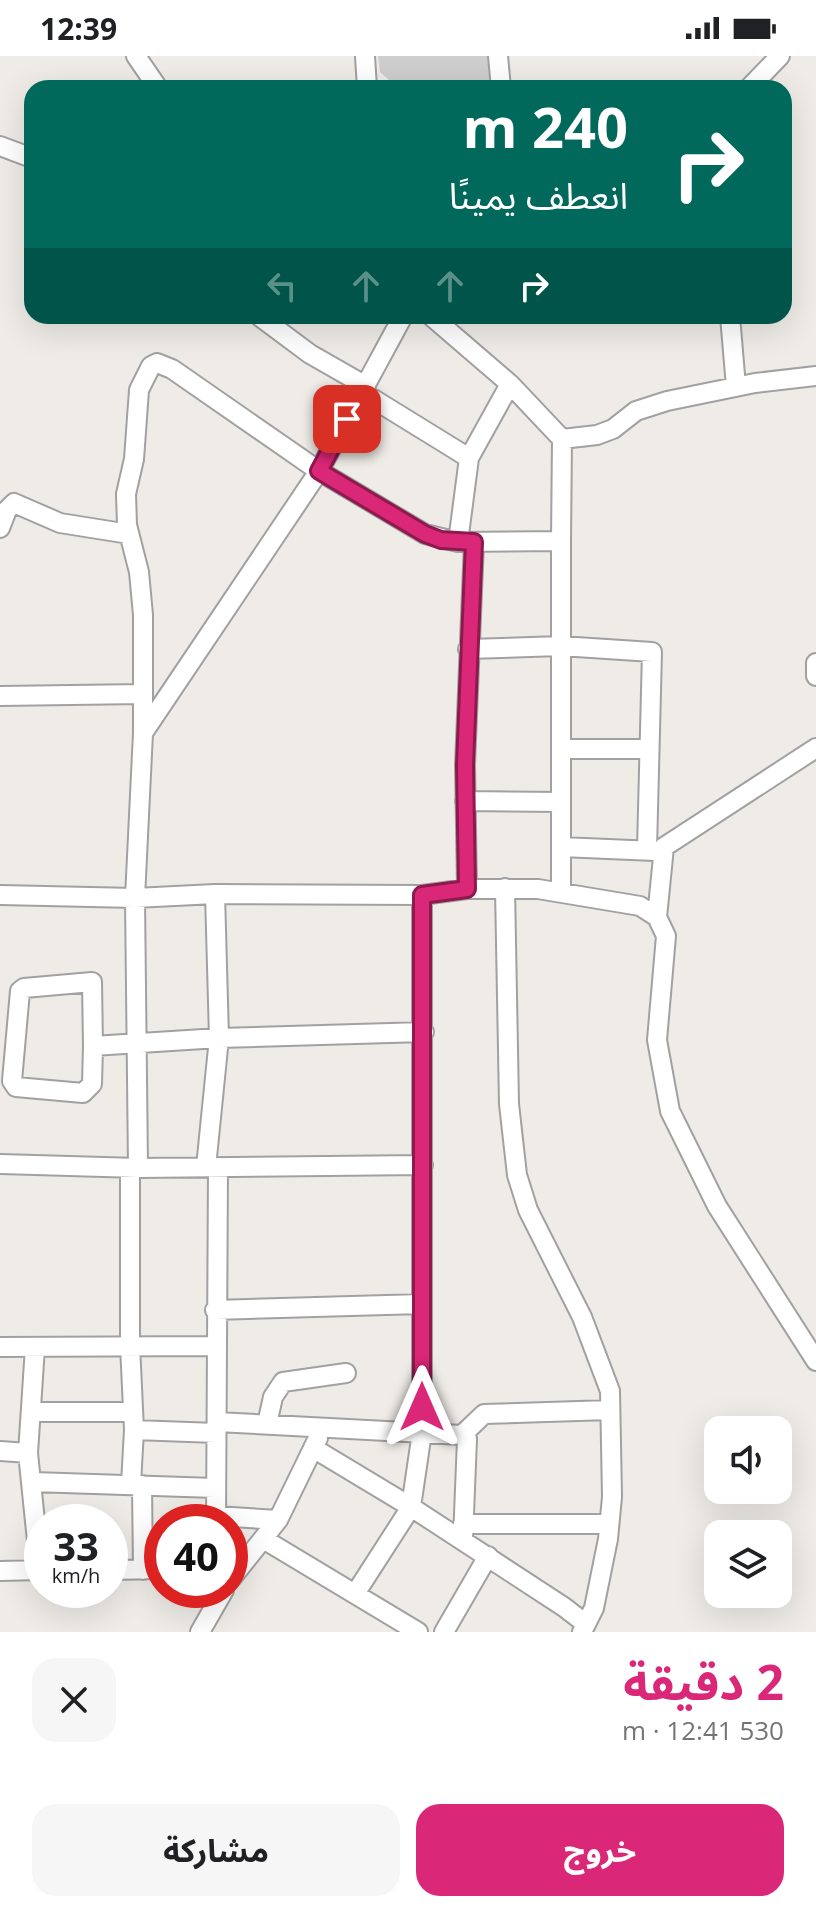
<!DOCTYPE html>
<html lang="ar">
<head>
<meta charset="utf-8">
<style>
	:root { --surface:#fff; --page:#f6f6f6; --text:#202124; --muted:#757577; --accent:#db2777 }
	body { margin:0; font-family:"Open Sans","Noto Sans Arabic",sans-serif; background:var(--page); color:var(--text); direction:rtl; height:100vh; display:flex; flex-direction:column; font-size:30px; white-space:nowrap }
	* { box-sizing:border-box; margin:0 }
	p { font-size:26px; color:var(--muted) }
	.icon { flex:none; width:44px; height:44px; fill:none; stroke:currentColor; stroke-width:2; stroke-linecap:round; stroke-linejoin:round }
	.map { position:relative; height:1576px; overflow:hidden; direction:ltr }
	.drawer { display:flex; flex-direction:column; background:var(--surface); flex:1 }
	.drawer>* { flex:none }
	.top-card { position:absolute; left:24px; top:24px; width:768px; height:244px; border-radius:24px; box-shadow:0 8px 32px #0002; direction:rtl; background:#00695c; color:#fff; overflow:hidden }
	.buttons { position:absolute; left:704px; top:1360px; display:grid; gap:16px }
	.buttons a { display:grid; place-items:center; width:88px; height:88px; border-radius:16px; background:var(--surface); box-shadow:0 8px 32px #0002; font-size:40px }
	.speed { position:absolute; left:24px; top:1448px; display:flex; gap:16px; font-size:40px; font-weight:700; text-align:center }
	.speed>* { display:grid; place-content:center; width:104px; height:104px; border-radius:50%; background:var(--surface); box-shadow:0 8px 32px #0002; line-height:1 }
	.speed small { font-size:20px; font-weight:400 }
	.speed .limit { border:12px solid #d22; background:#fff; color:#111 }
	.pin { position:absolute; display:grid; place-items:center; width:68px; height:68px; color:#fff; margin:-34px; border-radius:16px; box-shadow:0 4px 12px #0006 }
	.me { position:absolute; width:88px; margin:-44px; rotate:0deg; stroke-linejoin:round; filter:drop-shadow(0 0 6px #0008) }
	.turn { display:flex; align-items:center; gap:28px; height:168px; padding:0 32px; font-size:36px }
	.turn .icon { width:104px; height:104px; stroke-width:2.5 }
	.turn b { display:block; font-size:56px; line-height:68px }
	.lanes { display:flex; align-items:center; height:76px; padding:0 32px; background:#0003; justify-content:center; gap:40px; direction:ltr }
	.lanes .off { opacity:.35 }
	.round { display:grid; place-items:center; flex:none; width:84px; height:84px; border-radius:24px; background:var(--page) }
	.head { display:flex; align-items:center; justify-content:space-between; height:136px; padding:0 32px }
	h1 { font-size:48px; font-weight:700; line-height:60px; color:var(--accent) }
	.button { display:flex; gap:16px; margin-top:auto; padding:16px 32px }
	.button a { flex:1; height:92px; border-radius:24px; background:var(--accent); color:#fff; font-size:32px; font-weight:700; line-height:92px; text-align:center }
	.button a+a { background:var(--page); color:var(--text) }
	.status { display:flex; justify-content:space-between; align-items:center; height:56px; padding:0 40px; background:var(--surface); direction:ltr }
	.status svg { height:22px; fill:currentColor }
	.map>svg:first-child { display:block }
	.religious { fill:#cecece }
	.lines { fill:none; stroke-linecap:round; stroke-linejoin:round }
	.minor-casing { stroke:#a1a1a1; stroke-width:22 }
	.minor { stroke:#fff; stroke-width:18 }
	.route-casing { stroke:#8e194d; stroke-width:20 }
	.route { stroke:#db2777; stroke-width:14 }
</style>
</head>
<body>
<div class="status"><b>12:39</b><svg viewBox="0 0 49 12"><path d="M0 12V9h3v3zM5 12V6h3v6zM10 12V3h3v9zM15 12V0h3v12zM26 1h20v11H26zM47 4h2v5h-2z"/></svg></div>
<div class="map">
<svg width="816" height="1576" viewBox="0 0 816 1576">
	<rect width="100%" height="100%" fill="#efece7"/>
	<path class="religious" d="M378 0H490L494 32H398L380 16Z"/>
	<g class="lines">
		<defs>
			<path id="minor" d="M136 0 158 32
				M365 0 367 32
				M498 0 501 32
				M749 32 780 0
				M0 90 32 102
				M259 260 310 298 366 330
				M431 260 510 328 562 383 561 485
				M730 260 736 331
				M362 336 469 402
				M562 383 597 379 613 373 636 355 667 345 755 327 816 320
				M0 472 7 454 14 447 60 467 129 478
				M458 486 469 402 510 328
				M468 593 561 590 652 596 647 793
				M816 607V620
				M0 640 143 638
				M143 677 319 415 403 260
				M561 693H649
				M465 745 561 746
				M561 791 655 795
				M505 832 509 1048 517 1119 528 1154 582 1261 610 1335 612 1441 608 1483 594 1552 586 1568
				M467 833 465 709 474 486
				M0 839 135 842 215 838 422 839V1376L411 1451 564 1551 586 1568 582 1576
				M422 839 467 833H538L640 850 657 861 666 880 657 984 670 1055 717 1150 816 1305
				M657 861 664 791 816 692
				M93 990 92 1028 83 1037 16 1031 12 1025 20 935 24 932 92 926 93 990 219 982 424 976
				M0 1108 138 1112 423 1109
				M206 1111 219 982 215 838
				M130 1112V1289L134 1374 131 1428
				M138 1112 135 842 143 677V559L139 516 127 469 126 438 134 403 139 334 151 310 157 307 172 313 319 415 425 478 458 486 561 485V836
				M215 1254 422 1248
				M0 1291 217 1290
				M35 1291 28 1397 40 1514
				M32 1356H132
				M217 1366 462 1379 467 1383 463 1483
				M267 1368 273 1341 283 1326 346 1317
				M134 1374 216 1377
				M462 1379 484 1358 610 1354
				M313 1392 411 1451 355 1538
				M0 1395 28 1397
				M33 1426 215 1432
				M142 1429 143 1514
				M216 1460 278 1464
				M216 1466 218 1111
				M463 1468H609
				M265 1484 418 1576
				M110 1514 162 1513
				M0 1515 42 1514
				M230 1524 278 1464 318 1382
				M200 1576 224 1534
				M444 1576 488 1500"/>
		</defs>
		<use href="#minor" class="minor-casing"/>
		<use href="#minor" class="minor"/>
	</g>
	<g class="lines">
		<defs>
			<path id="route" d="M347 363 319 415 425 478 441 484 474 486 465 709 467 833 422 839V1351"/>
		</defs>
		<use href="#route" class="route-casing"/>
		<use href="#route" class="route"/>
	</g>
</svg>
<div class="buttons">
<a><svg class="icon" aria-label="sound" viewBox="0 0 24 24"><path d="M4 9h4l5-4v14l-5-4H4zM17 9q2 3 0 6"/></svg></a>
<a><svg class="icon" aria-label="layers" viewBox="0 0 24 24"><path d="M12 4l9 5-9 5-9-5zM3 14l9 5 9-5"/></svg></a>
</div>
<div class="speed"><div>33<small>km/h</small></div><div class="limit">40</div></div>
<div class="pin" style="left:347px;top:363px;background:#d93025"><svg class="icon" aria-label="arrive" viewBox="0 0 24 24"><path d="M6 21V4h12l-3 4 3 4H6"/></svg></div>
<svg class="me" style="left:422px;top:1351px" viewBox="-20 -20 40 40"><path d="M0-17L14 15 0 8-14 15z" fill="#db2777" stroke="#fff" stroke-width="4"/></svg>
<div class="top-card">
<div class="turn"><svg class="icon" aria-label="right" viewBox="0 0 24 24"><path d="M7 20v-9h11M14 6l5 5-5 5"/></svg><div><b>240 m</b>انعطف يمينًا</div></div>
<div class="lanes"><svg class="icon off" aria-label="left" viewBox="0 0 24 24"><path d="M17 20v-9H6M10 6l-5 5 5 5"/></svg><svg class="icon off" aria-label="ahead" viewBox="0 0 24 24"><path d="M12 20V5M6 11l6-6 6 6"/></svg><svg class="icon off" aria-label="ahead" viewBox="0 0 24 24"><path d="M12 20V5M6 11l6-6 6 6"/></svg><svg class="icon" aria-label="right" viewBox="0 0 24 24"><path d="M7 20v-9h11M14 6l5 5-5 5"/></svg></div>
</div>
</div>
<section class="drawer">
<div class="head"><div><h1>2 دقيقة</h1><p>530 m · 12:41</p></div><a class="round"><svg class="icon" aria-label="close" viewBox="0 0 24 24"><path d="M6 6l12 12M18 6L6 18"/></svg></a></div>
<div class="button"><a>خروج</a><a>مشاركة</a></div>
</section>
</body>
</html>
